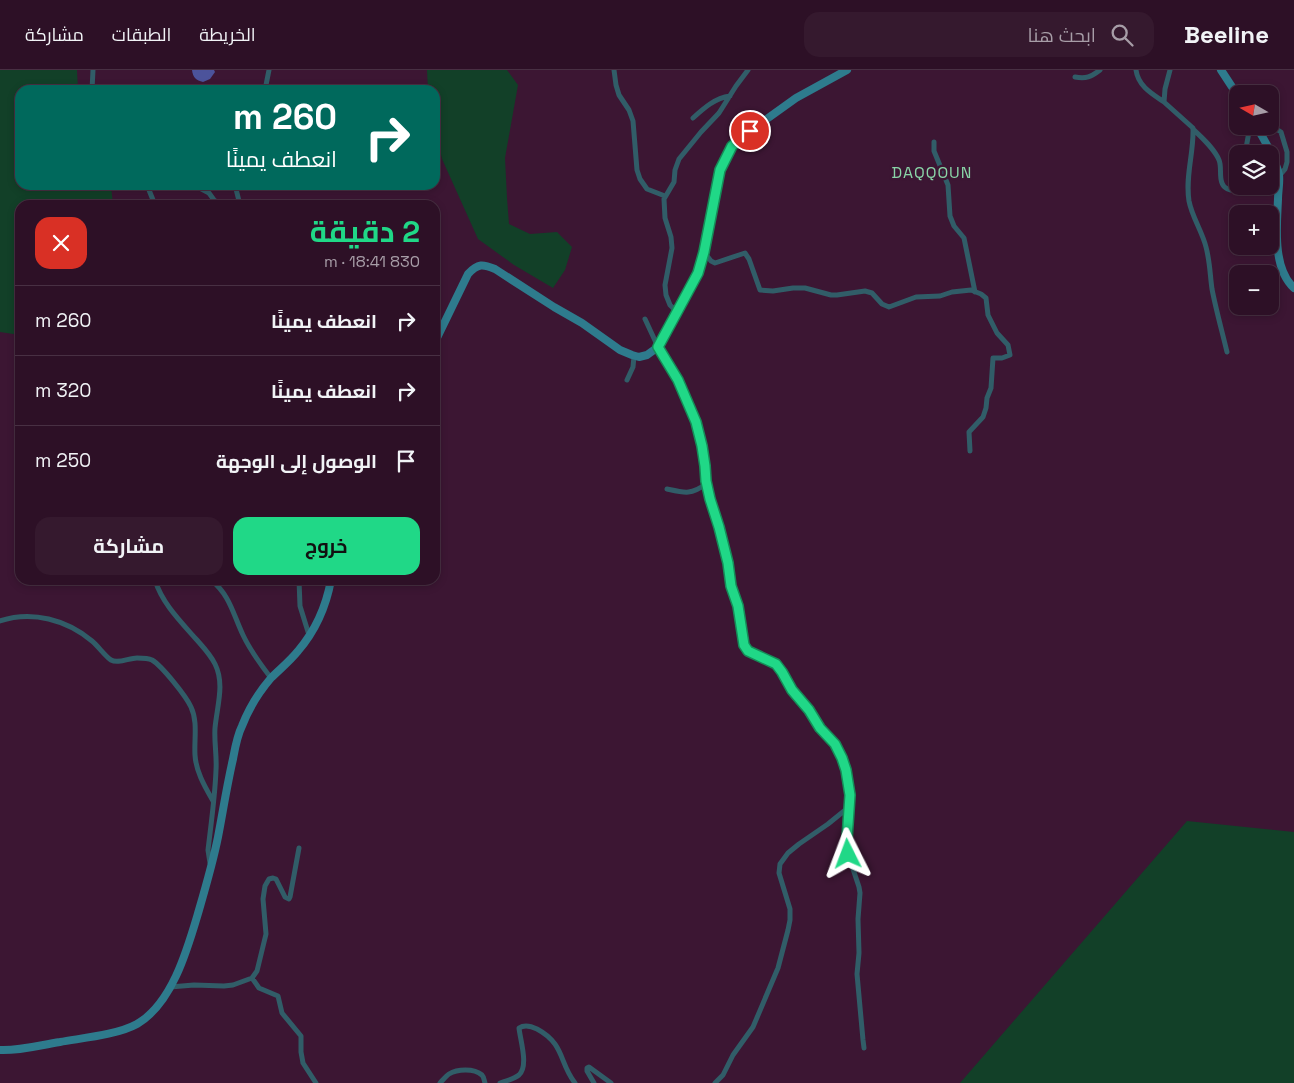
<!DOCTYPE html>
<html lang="ar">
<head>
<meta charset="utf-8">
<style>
	:root { --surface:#2d1026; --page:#35192e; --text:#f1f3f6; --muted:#a79da7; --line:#483043; --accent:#20d887 }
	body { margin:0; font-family:"Space Grotesk",Cairo,sans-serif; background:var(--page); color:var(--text); direction:rtl; height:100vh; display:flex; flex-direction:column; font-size:19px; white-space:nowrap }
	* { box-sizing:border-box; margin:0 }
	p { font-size:16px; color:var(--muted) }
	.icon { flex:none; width:28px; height:28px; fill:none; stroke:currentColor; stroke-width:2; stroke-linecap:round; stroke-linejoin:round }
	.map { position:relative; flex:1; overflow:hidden; direction:ltr }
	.drawer { position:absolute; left:15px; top:130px; width:425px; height:385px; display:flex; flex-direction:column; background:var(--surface); border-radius:15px; box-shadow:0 2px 8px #0003,0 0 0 1px var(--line); direction:rtl }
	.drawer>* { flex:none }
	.hud { position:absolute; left:15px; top:15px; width:425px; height:105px; border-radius:15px; box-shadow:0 2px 8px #0003,0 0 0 1px var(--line); direction:rtl; background:#00695c; color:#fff; overflow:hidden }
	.needle { width:32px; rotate:279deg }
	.controls { position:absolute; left:1229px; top:15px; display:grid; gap:10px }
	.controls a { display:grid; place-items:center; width:50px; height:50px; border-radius:10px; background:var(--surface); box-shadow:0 2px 8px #0003,0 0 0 1px var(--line); font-size:25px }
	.pin { position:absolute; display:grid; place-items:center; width:42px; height:42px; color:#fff; margin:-21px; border:2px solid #fff; border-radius:50%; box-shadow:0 1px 5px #0007 }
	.me { position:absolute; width:55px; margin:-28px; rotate:357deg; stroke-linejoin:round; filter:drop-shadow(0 0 4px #0008) }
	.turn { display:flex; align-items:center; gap:18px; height:105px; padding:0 20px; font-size:22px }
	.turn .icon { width:65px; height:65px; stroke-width:2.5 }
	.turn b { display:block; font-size:35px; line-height:42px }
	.round { display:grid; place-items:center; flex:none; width:52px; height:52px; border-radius:15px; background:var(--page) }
	.summary { display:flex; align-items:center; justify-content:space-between; height:85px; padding:0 20px }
	h1 { font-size:30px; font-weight:700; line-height:38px; color:var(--accent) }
	.action { display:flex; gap:10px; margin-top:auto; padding:10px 20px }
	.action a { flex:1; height:58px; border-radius:15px; background:var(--accent); color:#111; font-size:20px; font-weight:700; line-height:58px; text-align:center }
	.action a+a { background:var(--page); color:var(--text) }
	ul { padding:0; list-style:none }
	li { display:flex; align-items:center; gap:15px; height:70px; padding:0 20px; border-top:1px solid var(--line) }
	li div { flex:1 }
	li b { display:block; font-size:19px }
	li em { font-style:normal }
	header { display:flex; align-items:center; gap:30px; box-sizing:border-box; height:70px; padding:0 25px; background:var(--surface); border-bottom:1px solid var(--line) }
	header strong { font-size:24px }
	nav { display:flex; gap:28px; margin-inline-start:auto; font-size:18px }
	.search { width:350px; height:45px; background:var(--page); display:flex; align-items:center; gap:12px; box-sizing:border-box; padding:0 18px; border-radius:15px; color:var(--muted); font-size:19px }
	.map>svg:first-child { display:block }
	.green { fill:#124028 }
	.water { fill:#4c539b }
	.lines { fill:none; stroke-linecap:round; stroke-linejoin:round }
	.minor { stroke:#315d68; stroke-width:5 }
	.secondary { stroke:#2e7b8d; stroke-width:8 }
	.route-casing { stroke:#158c58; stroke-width:12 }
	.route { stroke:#20d887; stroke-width:9 }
	.labels { text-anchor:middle; stroke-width:5; stroke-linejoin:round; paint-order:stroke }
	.quarter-label { font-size:16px; letter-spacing:1px; fill:#8ad6a8; stroke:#3c1633 }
</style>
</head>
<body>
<header>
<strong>Beeline</strong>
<div class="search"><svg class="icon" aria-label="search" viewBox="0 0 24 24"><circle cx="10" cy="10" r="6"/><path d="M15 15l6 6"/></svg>ابحث هنا</div>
<nav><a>الخريطة</a><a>الطبقات</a><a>مشاركة</a></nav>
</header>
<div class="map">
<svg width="1294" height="1013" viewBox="0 0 1294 1013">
	<rect width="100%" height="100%" fill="#3c1633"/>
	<path class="green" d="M0 0H77L78 20H20V115H111L113 135H20V265L0 262Z
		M427 0H507L518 15 505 88 507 128 509 154 530 164 557 162 572 177 565 200 553 218 514 195 478 169 442 89 435 58V20H428Z
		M1187 751 1294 762V1013H960Z"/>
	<path class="water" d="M192 0H214L215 2 210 9 203 12C196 10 193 8 192 0Z"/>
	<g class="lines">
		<path class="minor" d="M614 0 616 15 619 25 629 40 633 51 637 100 640 109 647 119 665 126
			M1136 0C1138 16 1152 24 1164 32
			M1170 0 1165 19 1164 32 1193 58C1194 83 1185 106 1189 131 1192 147 1202 161 1206 177 1210 192 1210 205 1212 219 1216 240 1222 261 1227 282
			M1075 7C1086 9 1091 7 1100 0
			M92 20 93 0
			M265 20 269 0
			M693 48C704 38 715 28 730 26
			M1270 55 1281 62 1287 82V92L1285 99 1279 106
			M1193 59C1202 68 1214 78 1219 90 1222 97 1219 106 1222 113 1224 119 1230 120 1235 121L1238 119V116
			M934 72V81L948 115 950 146 954 156 964 168 975 222
			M1245 84 1250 56
			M147 115 155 135
			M194 115 209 123 214 130 222 135
			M235 115 240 135
			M704 182 711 191 715 193 745 183 749 189 760 220 773 221 793 218H805L831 225H837L865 221 872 223 882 234 889 237 916 227 940 226 952 222 971 220 981 224 986 228 988 245 997 263 1008 275 1010 285 1002 288H993L991 318 987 328 986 338 983 347 969 362 970 381
			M677 242 670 235 666 225 665 215 672 178 671 167 665 148 664 129 674 112 675 100 679 89 701 62 719 43 736 16 748 0
			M645 249 658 277 678 311 696 352 702 376 706 411 710 429 719 457 728 493 731 516 738 536 744 575 749 581 776 594 782 601 793 620 809 640 820 658 835 674 846 700 850 725 849 737 828 754 799 774 788 783 780 794 779 803 790 839V850L788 860 778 898 753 957 733 985 723 1005 715 1013
			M627 310 633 297 634 286
			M667 419C685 423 691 425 706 414
			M155 510C162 533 180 551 196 569 203 577 210 584 215 594 225 614 217 636 215 658 214 672 217 686 216 700 215 727 211 754 208 780L210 793
			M211 510C230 525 233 544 243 565 250 580 261 595 271 608
			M299 510 300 536 309 565
			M0 551C32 540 67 550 92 571 98 576 106 587 111 590 118 594 129 588 137 588 142 588 148 588 152 590 162 596 186 626 191 637 198 652 194 669 195 685 196 702 205 717 213 731
			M849 737 847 769 848 784 859 817 860 823 858 849 859 883 857 904 863 970 864 978
			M252 908 259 918 278 926 282 943 301 966V982L303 993 316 1013
			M170 917 194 915 224 916 233 915 252 908 257 901 266 864 263 829 265 816 269 809 273 808 276 809 285 827 289 829 290 827 299 778
			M440 1013C443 1010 446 1006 449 1004 457 999 474 998 482 1005 484 1007 484 1010 485 1013
			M500 1013C506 1011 514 1009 519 1005 529 996 520 969 519 958 525 954 531 956 537 959 565 974 559 993 575 1013
			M594 1013 587 1001V998L589 997 611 1013"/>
		<path class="secondary" d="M1221 0 1238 26
			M1256 56C1264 69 1276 90 1279 105 1280 113 1278 121 1278 129 1277 155 1272 198 1294 218
			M435 272 468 204C478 193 483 194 495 199L554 237 582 253 620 280 632 285 639 287 647 285 658 277 677 242 698 203 704 182 720 100 732 76 750 61 796 28 847 0
			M0 980C20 981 40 975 60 972 82 968 117 965 137 954 173 933 188 877 199 840 206 816 213 792 218 767 223 741 227 715 233 689 235 678 237 666 242 656 249 638 259 622 271 608 280 599 290 591 298 581 316 560 326 537 331 510"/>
	</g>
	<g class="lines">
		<defs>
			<path id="route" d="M750 61 732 76 720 100 704 182 698 203 677 242 658 277 678 310 696 352 702 376 705 396 706 411 710 429 719 457 728 493 731 516 738 536 744 575 748 581 776 594 782 602 792 620 809 640 820 658 835 674 842 688 846 700 850 725 847 769 848 784"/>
		</defs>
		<use href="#route" class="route-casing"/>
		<use href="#route" class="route"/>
	</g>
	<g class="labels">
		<g class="quarter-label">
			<text x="932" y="108">DAQQOUN</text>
		</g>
	</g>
</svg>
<div class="controls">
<a><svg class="needle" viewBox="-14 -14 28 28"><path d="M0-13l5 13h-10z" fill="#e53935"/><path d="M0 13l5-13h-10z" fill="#a79da7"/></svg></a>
<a><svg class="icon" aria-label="layers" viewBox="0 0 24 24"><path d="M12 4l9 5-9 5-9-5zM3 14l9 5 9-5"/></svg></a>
<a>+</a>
<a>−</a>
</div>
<div class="pin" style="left:750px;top:61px;background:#d93025"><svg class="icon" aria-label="arrive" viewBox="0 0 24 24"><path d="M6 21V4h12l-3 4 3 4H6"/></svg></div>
<svg class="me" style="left:848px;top:784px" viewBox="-20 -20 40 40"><path d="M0-17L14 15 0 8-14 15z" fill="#20d887" stroke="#fff" stroke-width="4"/></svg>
<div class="hud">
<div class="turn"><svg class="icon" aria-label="right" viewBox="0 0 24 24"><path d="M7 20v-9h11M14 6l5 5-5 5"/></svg><div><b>260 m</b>انعطف يمينًا</div></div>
</div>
<section class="drawer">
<div class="summary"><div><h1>2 دقيقة</h1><p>830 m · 18:41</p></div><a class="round" style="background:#d93025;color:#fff"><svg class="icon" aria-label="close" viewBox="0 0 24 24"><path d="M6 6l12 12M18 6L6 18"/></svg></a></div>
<ul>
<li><svg class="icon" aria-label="right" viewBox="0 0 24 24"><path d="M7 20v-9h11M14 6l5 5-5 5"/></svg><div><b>انعطف يمينًا</b></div><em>260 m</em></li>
<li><svg class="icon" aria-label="right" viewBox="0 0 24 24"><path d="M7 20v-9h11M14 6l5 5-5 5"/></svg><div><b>انعطف يمينًا</b></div><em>320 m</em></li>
<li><svg class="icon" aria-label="arrive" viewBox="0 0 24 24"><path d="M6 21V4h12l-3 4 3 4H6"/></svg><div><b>الوصول إلى الوجهة</b></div><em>250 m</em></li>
</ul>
<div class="action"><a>خروج</a><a>مشاركة</a></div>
</section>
</div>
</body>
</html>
